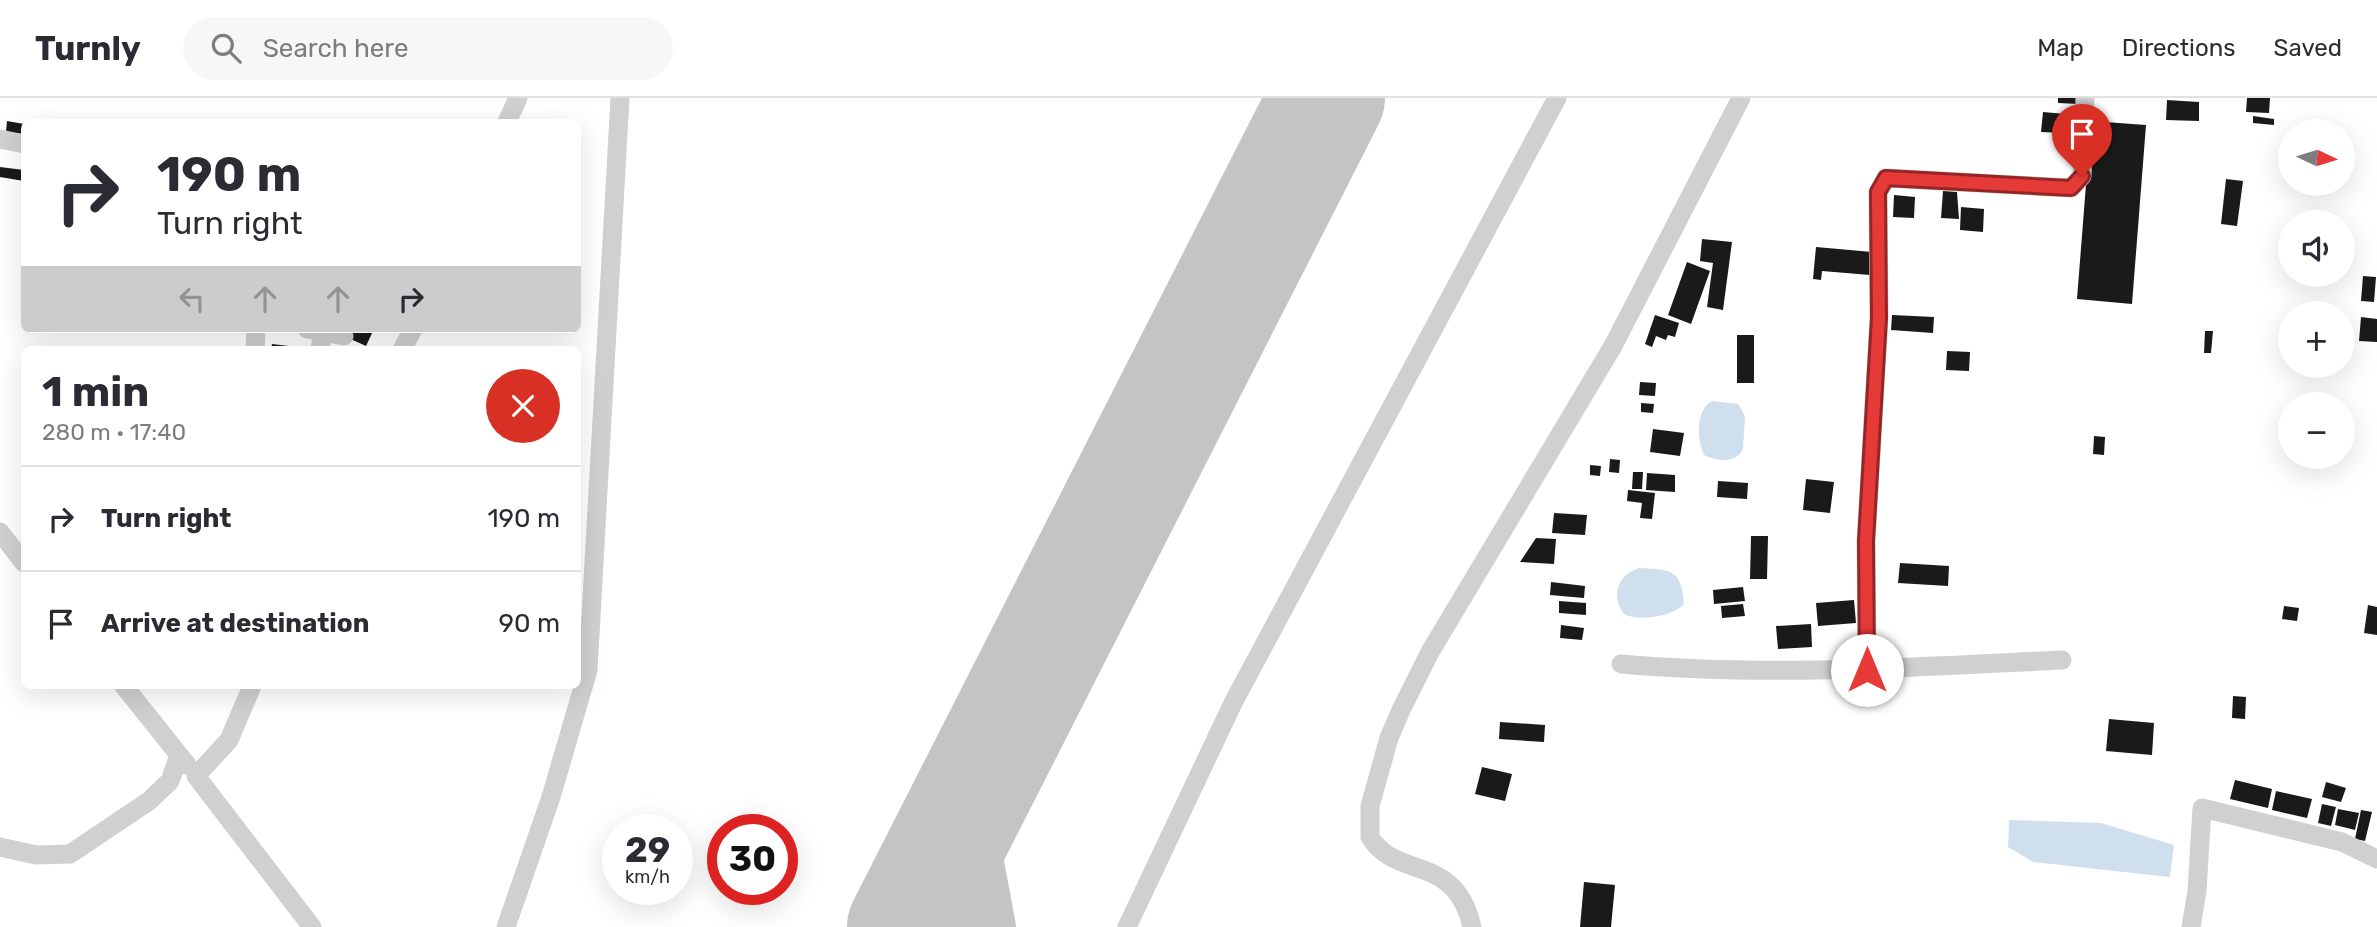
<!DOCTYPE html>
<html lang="en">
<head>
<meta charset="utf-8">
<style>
	:root { --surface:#fff; --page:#f7f7f7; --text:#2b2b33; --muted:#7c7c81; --line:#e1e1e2 }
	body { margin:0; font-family:Rubik,sans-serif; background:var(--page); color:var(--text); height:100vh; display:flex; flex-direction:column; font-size:26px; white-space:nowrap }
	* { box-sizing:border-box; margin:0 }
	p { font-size:23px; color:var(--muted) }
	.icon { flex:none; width:38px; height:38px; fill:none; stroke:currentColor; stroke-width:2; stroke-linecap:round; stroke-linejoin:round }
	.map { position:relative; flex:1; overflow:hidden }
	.details { position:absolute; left:21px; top:248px; width:560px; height:343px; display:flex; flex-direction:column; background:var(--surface); border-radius:10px; box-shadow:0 7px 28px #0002 }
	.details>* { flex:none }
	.banner { position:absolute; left:21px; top:21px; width:560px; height:214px; border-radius:10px; box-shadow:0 7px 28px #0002; background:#fff; color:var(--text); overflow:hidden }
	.needle { width:46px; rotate:94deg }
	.tools { position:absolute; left:2278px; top:21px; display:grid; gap:14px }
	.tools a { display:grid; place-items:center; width:77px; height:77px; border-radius:50%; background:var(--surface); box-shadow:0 7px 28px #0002; font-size:35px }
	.speed { position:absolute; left:602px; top:716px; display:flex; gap:14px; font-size:35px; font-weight:700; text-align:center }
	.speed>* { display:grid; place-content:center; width:91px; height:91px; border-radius:50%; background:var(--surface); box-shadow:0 7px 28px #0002; line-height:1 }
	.speed small { font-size:18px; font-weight:400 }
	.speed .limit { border:10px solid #d22; background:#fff; color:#111 }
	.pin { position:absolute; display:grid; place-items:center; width:60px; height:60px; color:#fff; margin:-72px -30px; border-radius:50% 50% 50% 0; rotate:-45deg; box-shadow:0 0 7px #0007 }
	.pin .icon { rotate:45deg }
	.me { position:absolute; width:77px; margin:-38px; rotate:0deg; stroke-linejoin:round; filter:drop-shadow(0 0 5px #0008) }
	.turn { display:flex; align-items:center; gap:24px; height:147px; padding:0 21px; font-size:32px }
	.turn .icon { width:91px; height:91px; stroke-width:2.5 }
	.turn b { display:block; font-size:49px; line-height:60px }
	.lanes { display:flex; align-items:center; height:66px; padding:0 21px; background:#0003; justify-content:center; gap:35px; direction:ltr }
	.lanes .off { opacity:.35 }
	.round { display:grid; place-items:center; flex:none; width:74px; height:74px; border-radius:37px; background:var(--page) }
	.summary { display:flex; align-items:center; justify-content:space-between; height:119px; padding:0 21px }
	h1 { font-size:42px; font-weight:700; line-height:52px }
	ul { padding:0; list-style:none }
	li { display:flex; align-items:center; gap:21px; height:105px; padding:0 21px; border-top:2px solid var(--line) }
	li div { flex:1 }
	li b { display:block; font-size:26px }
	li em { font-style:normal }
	header { display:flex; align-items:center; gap:42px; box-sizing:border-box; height:98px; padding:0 35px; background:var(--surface); border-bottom:2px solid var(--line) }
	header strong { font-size:33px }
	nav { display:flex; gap:38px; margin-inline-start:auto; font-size:24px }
	.search { width:490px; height:63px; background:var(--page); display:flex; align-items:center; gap:18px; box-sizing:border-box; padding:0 24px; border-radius:38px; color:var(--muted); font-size:26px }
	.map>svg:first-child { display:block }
	.water { fill:#cfdfee }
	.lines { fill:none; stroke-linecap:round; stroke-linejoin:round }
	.taxiway { stroke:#c4c4c4; stroke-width:46 }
	.runway { stroke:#c4c4c4; stroke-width:116 }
	.building { fill:#1a1a1a }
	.minor { stroke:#d0d0d0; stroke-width:19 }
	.route-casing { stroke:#962625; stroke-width:18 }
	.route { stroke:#e63a39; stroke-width:12 }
</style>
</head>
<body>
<header>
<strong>Turnly</strong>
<div class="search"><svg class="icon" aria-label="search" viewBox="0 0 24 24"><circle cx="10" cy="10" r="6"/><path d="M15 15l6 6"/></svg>Search here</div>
<nav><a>Map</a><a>Directions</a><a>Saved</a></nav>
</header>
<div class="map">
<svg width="2377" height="829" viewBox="0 0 2377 829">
	<rect width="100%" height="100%" fill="#fff"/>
	<path class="water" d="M1712 303 1738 306 1745 318 1743 351C1736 366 1717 363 1704 357 1697 342 1695 312 1712 303Z
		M1639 470C1671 472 1681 470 1684 506 1674 518 1639 524 1624 516 1610 497 1618 477 1639 470Z
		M2009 722 2101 725 2174 747 2170 779 2033 764 2008 749Z"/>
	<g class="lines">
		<path class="taxiway" d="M974 693 973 722 993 829"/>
		<path class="runway" d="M905 829 1327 0"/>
	</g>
	<path class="building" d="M2058 0H2078V6L2058 5Z
		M2247 0H2270L2269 15 2246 14Z
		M2167 2 2199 4V23L2166 22Z
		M2043 14 2065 16 2064 35 2041 34Z
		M2253 18 2274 21V27L2253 25Z
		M7 23 24 26V36L6 34Z
		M2091 23 2146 27 2132 206 2077 201Z
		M0 69 24 72V83L0 79Z
		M2226 81 2243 83 2237 128 2221 126Z
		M1943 93 1957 94 1959 121 1941 120Z
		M1894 97 1915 99 1914 120 1893 119Z
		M1961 109 1984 111 1983 134 1960 132Z
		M1702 141 1732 144 1723 212 1707 209 1713 165 1700 163Z
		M1816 149 1872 154 1870 177 1822 173 1821 182 1813 181Z
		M1687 164 1710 173 1691 226 1668 217Z
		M2363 178 2376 179 2374 204 2361 203Z
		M1655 217 1679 225 1675 239 1668 237 1666 242 1656 238 1652 249 1645 246Z
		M1892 217 1934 219 1933 235 1891 232Z
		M2361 219 2377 221V244L2359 243Z
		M347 231H374L366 248 344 238Z
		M2205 233H2213L2211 255H2204Z
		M1737 237H1754V285H1737Z
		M272 246 305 250V252H271Z
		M1947 253 1970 254 1969 273 1946 272Z
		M1640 284 1656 285 1655 298 1639 297Z
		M1641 305 1654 306 1653 315 1641 314Z
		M1653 331 1684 335 1680 358 1650 354Z
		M2094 338 2105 339 2104 357 2093 356Z
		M1610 361 1620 362 1619 375 1609 374Z
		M1590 367 1601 368 1600 378 1590 377Z
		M1633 374H1643L1642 391H1632Z
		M1647 375 1675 377V394L1646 392Z
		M1806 381 1834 384 1830 415 1803 412Z
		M1718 383 1748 385 1747 401 1717 399Z
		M1628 392 1655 395 1652 421 1640 420 1642 405 1627 403Z
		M1554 415 1587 417 1585 437 1552 435Z
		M1751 438H1768L1767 481H1750Z
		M1536 440 1556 441 1554 466 1520 464Z
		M1900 465 1949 468 1948 488 1898 485Z
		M1551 484 1585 488 1584 500 1550 497Z
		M1743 489 1745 503 1714 506 1713 492Z
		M1854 502 1856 525 1818 528 1816 505Z
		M1559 503 1586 505V517L1559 515Z
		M1743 506 1745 518 1722 520 1721 508Z
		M2368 507 2377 509V537L2364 535Z
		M2284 508 2299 510 2297 523 2282 521Z
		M1811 526 1812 549 1778 551 1776 528Z
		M1561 527 1584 530 1582 542 1560 540Z
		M2233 598 2246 599 2245 621 2232 620Z
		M2109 621 2154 625 2152 657 2106 653Z
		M1500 624 1545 627 1544 644 1499 641Z
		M1482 669 1512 676 1505 703 1475 696Z
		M2235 682 2272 691 2268 710 2230 701Z
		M2326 684 2346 690 2341 704 2322 699Z
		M2276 693 2312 701 2307 720 2272 712Z
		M2322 706 2336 709 2331 728 2318 725Z
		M2338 711 2359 715 2355 732 2335 727Z
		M2361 712 2372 714 2365 743 2355 741Z
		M1584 784 1615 787 1611 829H1580Z"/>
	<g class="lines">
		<path class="minor" d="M507 24 518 0
			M0 41 24 46
			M307 231 344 238
			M255 252 256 231
			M320 252 323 231
			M402 252 413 231
			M0 434 24 465
			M1621 566C1768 579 1915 569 2062 562
			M1867 572 1866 443 1879 220 1878 95 1886 80 2071 90 2082 78 2085 0
			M124 588 187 667
			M252 588 229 642 196 678 312 829
			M0 749 36 757 70 756 149 703 170 683 179 657
			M506 829 551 699 588 572 620 0
			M1127 829 1233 605 1557 0
			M1472 829C1455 754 1397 783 1370 739V708L1389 640 1401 612 1430 554 1613 248 1741 0
			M2191 829 2197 793 2202 710 2342 744 2377 761"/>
	</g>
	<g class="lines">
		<defs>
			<path id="route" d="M1867 572 1866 443 1879 220 1878 94 1886 80 2071 90 2082 78"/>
		</defs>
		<use href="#route" class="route-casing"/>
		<use href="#route" class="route"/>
	</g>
</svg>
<div class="tools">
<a><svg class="needle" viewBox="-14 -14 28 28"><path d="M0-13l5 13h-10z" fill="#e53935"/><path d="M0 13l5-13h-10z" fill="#7c7c81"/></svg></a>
<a><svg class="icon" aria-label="sound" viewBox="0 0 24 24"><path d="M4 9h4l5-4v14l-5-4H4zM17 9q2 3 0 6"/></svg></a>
<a>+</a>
<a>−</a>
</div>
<div class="speed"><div>29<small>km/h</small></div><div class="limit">30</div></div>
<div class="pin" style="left:2082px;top:78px;background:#d93025"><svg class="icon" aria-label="arrive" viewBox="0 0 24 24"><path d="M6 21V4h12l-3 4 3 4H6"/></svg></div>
<svg class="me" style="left:1867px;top:572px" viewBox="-20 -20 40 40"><circle r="19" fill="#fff"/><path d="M0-13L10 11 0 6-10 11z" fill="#e63a39"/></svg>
<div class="banner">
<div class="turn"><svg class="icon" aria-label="right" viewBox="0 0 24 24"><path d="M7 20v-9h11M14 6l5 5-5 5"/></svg><div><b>190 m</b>Turn right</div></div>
<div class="lanes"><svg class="icon off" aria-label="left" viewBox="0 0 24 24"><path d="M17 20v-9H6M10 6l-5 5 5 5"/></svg><svg class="icon off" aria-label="ahead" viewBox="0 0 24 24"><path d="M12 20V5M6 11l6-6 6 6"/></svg><svg class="icon off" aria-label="ahead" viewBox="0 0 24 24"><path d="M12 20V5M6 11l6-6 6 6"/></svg><svg class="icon" aria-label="right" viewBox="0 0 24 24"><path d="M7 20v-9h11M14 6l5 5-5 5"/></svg></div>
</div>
<section class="details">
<div class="summary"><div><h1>1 min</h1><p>280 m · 17:40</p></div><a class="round" style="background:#d93025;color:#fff"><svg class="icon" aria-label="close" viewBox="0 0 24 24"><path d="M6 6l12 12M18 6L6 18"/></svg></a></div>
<ul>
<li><svg class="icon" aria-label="right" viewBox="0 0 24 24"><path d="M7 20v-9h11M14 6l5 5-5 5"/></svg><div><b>Turn right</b></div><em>190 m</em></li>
<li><svg class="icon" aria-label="arrive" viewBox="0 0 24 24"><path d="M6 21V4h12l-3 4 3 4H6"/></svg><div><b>Arrive at destination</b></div><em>90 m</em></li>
</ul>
</section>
</div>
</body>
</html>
